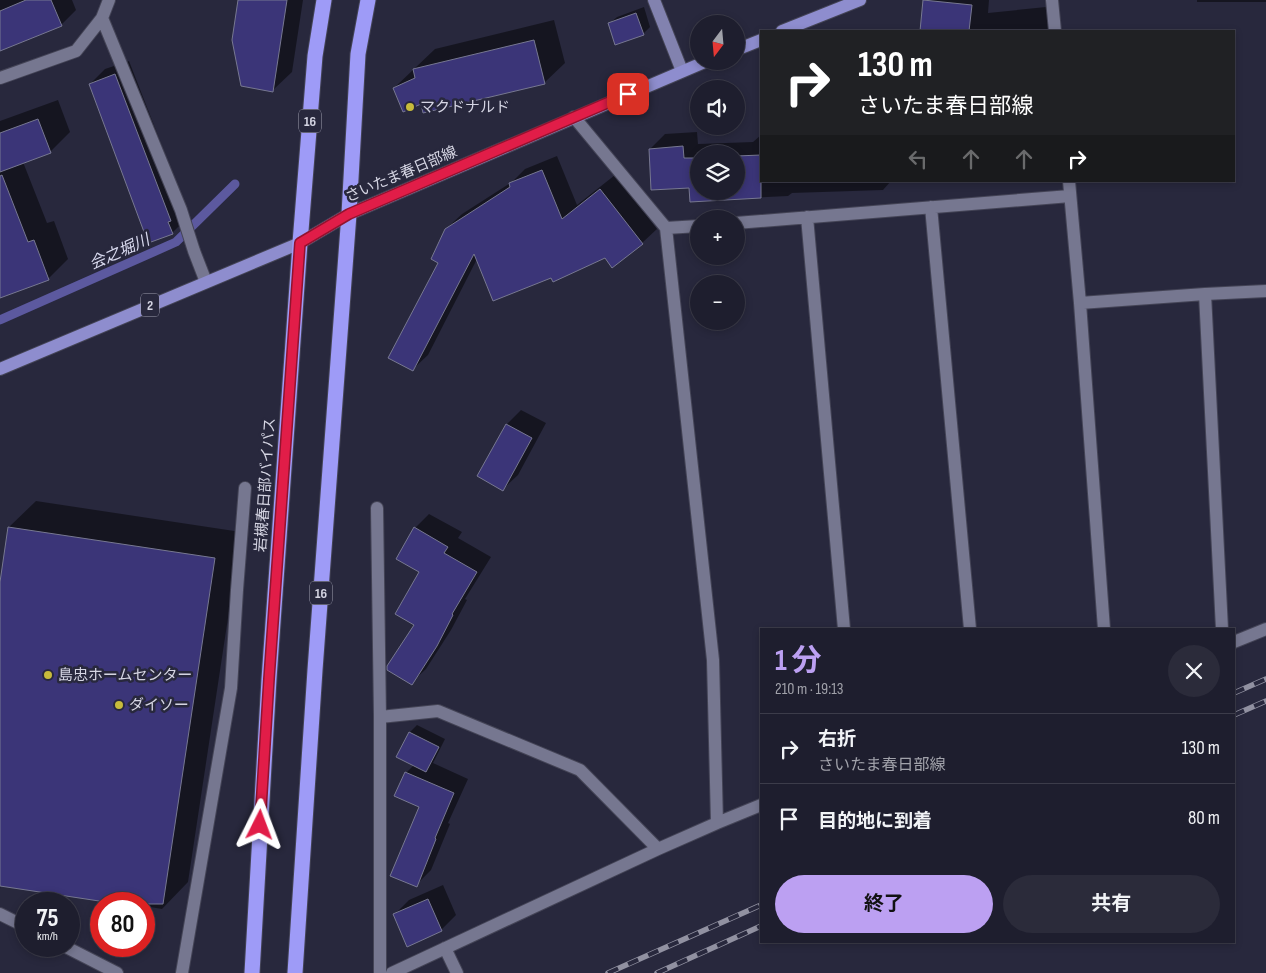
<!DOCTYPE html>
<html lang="ja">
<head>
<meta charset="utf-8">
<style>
	:root { --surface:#1e1e2e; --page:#2b2b3a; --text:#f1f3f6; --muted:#a1a2aa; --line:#3c3c4a; --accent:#bca0f2 }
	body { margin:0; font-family:"Sofia Sans Condensed","Noto Sans JP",sans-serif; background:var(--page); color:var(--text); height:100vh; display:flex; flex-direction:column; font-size:19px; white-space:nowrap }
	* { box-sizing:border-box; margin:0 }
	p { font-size:16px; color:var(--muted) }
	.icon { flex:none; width:28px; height:28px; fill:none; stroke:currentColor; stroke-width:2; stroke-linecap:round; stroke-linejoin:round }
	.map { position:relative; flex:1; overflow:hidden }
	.drawer { position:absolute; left:760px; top:628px; width:475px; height:315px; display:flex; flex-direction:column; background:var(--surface); border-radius:0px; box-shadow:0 2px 8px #0003,0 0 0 1px var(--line) }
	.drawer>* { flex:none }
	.guide { position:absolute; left:760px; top:30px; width:475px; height:152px; border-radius:0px; box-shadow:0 2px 8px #0003,0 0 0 1px var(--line); background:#202124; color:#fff; overflow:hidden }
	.needle { width:32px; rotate:196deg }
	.tools { position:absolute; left:690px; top:15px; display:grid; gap:10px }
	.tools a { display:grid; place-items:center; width:55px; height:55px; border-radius:50%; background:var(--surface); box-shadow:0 2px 8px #0003,0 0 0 1px var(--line); font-size:25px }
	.speed { position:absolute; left:15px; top:892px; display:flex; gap:10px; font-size:25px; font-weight:700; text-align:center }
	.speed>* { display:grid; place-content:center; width:65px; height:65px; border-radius:50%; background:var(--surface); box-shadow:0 2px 8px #0003,0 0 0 1px var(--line); line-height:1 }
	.speed small { font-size:12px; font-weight:400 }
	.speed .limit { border:8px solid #d22; background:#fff; color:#111 }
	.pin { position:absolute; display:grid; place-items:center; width:42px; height:42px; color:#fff; margin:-21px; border-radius:10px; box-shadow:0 2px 8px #0006 }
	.me { position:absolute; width:55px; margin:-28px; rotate:3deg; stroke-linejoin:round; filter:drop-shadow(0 0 4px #0008) }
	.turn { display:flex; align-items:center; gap:18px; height:105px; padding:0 15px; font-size:22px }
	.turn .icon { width:65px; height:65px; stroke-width:2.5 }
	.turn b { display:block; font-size:35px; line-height:42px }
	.lanes { display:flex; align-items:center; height:48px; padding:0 15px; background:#0003; justify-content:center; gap:25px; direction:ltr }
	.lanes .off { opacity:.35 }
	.round { display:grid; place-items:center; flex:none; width:52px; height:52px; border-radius:26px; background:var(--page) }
	.summary { display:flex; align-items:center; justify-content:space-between; height:85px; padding:0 15px }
	h1 { font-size:30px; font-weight:700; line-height:38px; color:var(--accent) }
	.action { display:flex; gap:10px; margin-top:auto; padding:10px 15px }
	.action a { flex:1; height:58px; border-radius:30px; background:var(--accent); color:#111; font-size:20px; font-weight:700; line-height:58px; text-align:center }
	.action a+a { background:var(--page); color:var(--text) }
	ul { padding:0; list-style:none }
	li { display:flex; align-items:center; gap:15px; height:70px; padding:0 15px; border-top:1px solid var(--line) }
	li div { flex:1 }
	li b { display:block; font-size:19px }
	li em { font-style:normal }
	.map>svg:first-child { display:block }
	.shadow { fill:#0007; fill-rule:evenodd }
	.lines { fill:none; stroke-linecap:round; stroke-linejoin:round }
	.stream { stroke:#5c599f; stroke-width:9 }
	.building { fill:#3b3578; stroke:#777891 }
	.street-casing { stroke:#444456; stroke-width:14 }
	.secondary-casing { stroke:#444456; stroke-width:14 }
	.primary-casing { stroke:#444456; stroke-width:14 }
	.highway-casing { stroke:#444456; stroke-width:17 }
	.street { stroke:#767790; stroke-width:12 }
	.secondary { stroke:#8282af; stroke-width:12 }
	.primary { stroke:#8e8dce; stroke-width:12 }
	.highway { stroke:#9e9bf7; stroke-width:15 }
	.rail-casing { stroke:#9191a1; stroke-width:5.5 }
	.rail { stroke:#28283d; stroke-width:4; stroke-dasharray:11; stroke-linecap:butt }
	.route-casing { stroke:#92132f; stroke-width:12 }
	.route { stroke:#e11d48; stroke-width:9 }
	.poi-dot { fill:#c7bb3c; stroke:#28283d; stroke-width:2 }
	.labels { text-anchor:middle; stroke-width:5; stroke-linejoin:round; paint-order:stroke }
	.shield { fill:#28283d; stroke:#a1a1b1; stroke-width:1 }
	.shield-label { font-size:14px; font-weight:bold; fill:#d5d5e3 }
	.poi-label { font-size:15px; fill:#d5d5e3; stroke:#28283d; text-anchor:start }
	.street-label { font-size:15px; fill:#d5d5e3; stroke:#28283d }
	.water-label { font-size:16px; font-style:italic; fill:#d8d9ee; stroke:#28283d }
</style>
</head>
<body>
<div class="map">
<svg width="1266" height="973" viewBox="0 0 1266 973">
	<rect width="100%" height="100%" fill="#28283d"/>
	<path class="shadow" d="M0 0H72L76 10 62 24 0 50Z
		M239 0H303L292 72 273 90Z
		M925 0H989L988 13 1046 7 1049 31H921Z
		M1197 0H1266V2H1197Z
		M644 7 650 27 643 34 609 24 617 17Z
		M554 20 565 63 544 83 422 102 394 88 435 49Z
		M129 61 185 205 187 218 172 233 90 84 105 69Z
		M58 100 70 132 50 152 23 162 47 223 54 221 68 259 48 279 0 296V121Z
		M697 132 698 144 753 142 761 135V181H891L883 190 792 193 788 196 691 201 690 187 650 149 665 134ZM699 154H736V191H699Z
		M557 156 577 205 615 175 657 229 642 243 552 277 477 259 428 355 413 369 440 262 446 229 462 214 512 182 525 169Z
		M521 410 546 423 518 475 503 489 479 476 507 424Z
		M36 501 241 532 188 882 162 909 144 906V904L1 884 0 889V590L9 527Z
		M429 514 462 532 458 538 491 557 465 599 467 600 451 630 426 669 411 683 420 571 415 528Z
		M417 725 445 739 433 763 468 779 448 823 450 824 431 870 416 885 420 806 406 773 414 765 398 757 410 732Z
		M443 885 456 915 441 930 394 915 409 900Z"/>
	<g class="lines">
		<path class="stream" d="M0 320 176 242 235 184"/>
	</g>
	<path class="building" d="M26 0H51L62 26 0 51V11Z
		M238 0H287L273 92 241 86 232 40Z
		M923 0 972 5 969 31H920Z
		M636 13 644 35 615 45 608 23Z
		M534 40 545 84 423 113 421 104 403 112 393 88 415 78 413 69Z
		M115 74 171 221 168 222 173 234 151 242 150 240H147L89 84Z
		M38 119 51 153 0 172V133Z
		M683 146 684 158H699V191H736V156L761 155V198L690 202 689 188 651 190 649 149Z
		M542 170 562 219 600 189 643 244 612 268 605 258 553 282 551 278 493 301 474 254 413 371 388 358 438 263 431 259 445 229 510 187 509 183Z
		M2 175 28 242 34 240 49 280 0 298V176Z
		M506 424 532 438 503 491 477 476Z
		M8 527 215 558 163 904H119L0 886V582Z
		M414 527 448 547 444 553 477 572 452 614 453 615 437 646 412 685 387 670V666L414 625 395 614 419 572 396 559Z
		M409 732 439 747 426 772 396 757Z
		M405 772 454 793 435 838 436 839 417 887 390 876 419 807 394 796Z
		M428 899 442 931 407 947 393 914Z"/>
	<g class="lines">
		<defs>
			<path id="street" d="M1052 0 1055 31
				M102 18 181 210 194 251 206 282
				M0 78 76 51 102 18 109 0
				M574 117 666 228 713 660 717 823 761 805
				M1069 181 1080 303 1104 629
				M931 207 970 629
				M807 217 844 629
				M736 223 1070 196
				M666 228 699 226
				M1205 294 1222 629
				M1080 303 1205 294 1266 291
				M377 508 380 717V973
				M1234 642 1266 629
				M380 717 438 711 580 770 658 849
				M0 914 26 927
				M64 946 117 973
				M445 948 457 973
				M182 973 231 688 237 590 245 488
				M392 973 658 849 717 823"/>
			<path id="secondary" d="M654 0 682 71"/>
			<path id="primary" d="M782 31 860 0
				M736 50 761 40
				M0 369 300 243 349 214 707 61"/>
			<path id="highway" d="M252 973 269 679 300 243 315 56 324 0
				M295 973 315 670 349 214 358 54 368 0"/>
		</defs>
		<use href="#street" class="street-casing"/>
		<use href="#secondary" class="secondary-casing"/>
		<use href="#primary" class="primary-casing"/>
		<use href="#highway" class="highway-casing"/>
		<use href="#street" class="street"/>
		<use href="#secondary" class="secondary"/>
		<use href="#primary" class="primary"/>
		<use href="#highway" class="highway"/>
		<defs>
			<path id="rail" d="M1234 693 1266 679
				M1234 715 1266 701
				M608 973 761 905
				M657 973 761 926"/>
		</defs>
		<use href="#rail" class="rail-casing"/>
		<use href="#rail" class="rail"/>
	</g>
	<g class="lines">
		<defs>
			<path id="route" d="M260 825 269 679 300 243 349 214 628 94"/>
		</defs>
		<use href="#route" class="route-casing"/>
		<use href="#route" class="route"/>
	</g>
	<g class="poi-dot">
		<circle cx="410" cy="107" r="5"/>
		<circle cx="48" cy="675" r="5"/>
		<circle cx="119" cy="705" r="5"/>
	</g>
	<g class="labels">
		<g class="shield">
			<rect x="299" y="109.5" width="22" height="23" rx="4"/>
			<rect x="141" y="293.5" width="18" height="23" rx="4"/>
			<rect x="310" y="581.5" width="22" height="23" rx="4"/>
		</g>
		<g class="shield-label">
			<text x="310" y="126">16</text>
			<text x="150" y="310">2</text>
			<text x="321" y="598">16</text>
		</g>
		<g class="poi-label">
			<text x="420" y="112">マクドナルド</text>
			<text x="58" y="680">島忠ホームセンター</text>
			<text x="129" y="710">ダイソー</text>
		</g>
		<g class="street-label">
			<text transform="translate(401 174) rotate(-23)" y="5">さいたま春日部線</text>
			<text transform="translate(265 485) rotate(-86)" y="5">岩槻春日部バイパス</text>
		</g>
		<g class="water-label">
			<text transform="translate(119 251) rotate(-24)" y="6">会之堀川</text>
		</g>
	</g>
</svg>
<div class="tools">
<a><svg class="needle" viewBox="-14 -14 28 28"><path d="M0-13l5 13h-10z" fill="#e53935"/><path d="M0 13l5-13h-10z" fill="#a1a2aa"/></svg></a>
<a><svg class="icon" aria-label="sound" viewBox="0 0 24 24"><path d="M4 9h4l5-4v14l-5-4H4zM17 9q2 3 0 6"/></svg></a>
<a><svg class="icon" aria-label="layers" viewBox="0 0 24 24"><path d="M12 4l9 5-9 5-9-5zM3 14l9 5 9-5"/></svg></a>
<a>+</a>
<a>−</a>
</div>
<div class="speed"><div>75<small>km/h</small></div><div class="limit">80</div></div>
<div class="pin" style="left:628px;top:94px;background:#d93025"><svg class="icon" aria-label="arrive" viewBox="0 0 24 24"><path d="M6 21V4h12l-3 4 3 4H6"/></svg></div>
<svg class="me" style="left:260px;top:825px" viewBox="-20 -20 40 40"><path d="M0-17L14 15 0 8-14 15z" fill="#e11d48" stroke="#fff" stroke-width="4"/></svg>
<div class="guide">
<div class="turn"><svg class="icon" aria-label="right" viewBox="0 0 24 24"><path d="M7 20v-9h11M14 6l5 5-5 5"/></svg><div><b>130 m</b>さいたま春日部線</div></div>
<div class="lanes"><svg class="icon off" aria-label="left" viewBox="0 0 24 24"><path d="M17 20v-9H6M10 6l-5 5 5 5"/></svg><svg class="icon off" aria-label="ahead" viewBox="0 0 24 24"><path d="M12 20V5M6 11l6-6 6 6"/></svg><svg class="icon off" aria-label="ahead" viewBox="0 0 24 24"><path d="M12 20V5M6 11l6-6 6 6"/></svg><svg class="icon" aria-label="right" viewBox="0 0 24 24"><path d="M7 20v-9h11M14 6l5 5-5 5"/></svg></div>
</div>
<section class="drawer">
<div class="summary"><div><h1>1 分</h1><p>210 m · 19:13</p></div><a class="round"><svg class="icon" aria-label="close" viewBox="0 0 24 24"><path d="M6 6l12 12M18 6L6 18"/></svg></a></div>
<ul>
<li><svg class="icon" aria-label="right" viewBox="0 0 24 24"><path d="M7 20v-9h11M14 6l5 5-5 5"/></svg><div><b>右折</b><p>さいたま春日部線</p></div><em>130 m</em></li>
<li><svg class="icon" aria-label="arrive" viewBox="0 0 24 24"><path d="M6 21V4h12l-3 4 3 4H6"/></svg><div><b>目的地に到着</b></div><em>80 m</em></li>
</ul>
<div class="action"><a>終了</a><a>共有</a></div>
</section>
</div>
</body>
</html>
